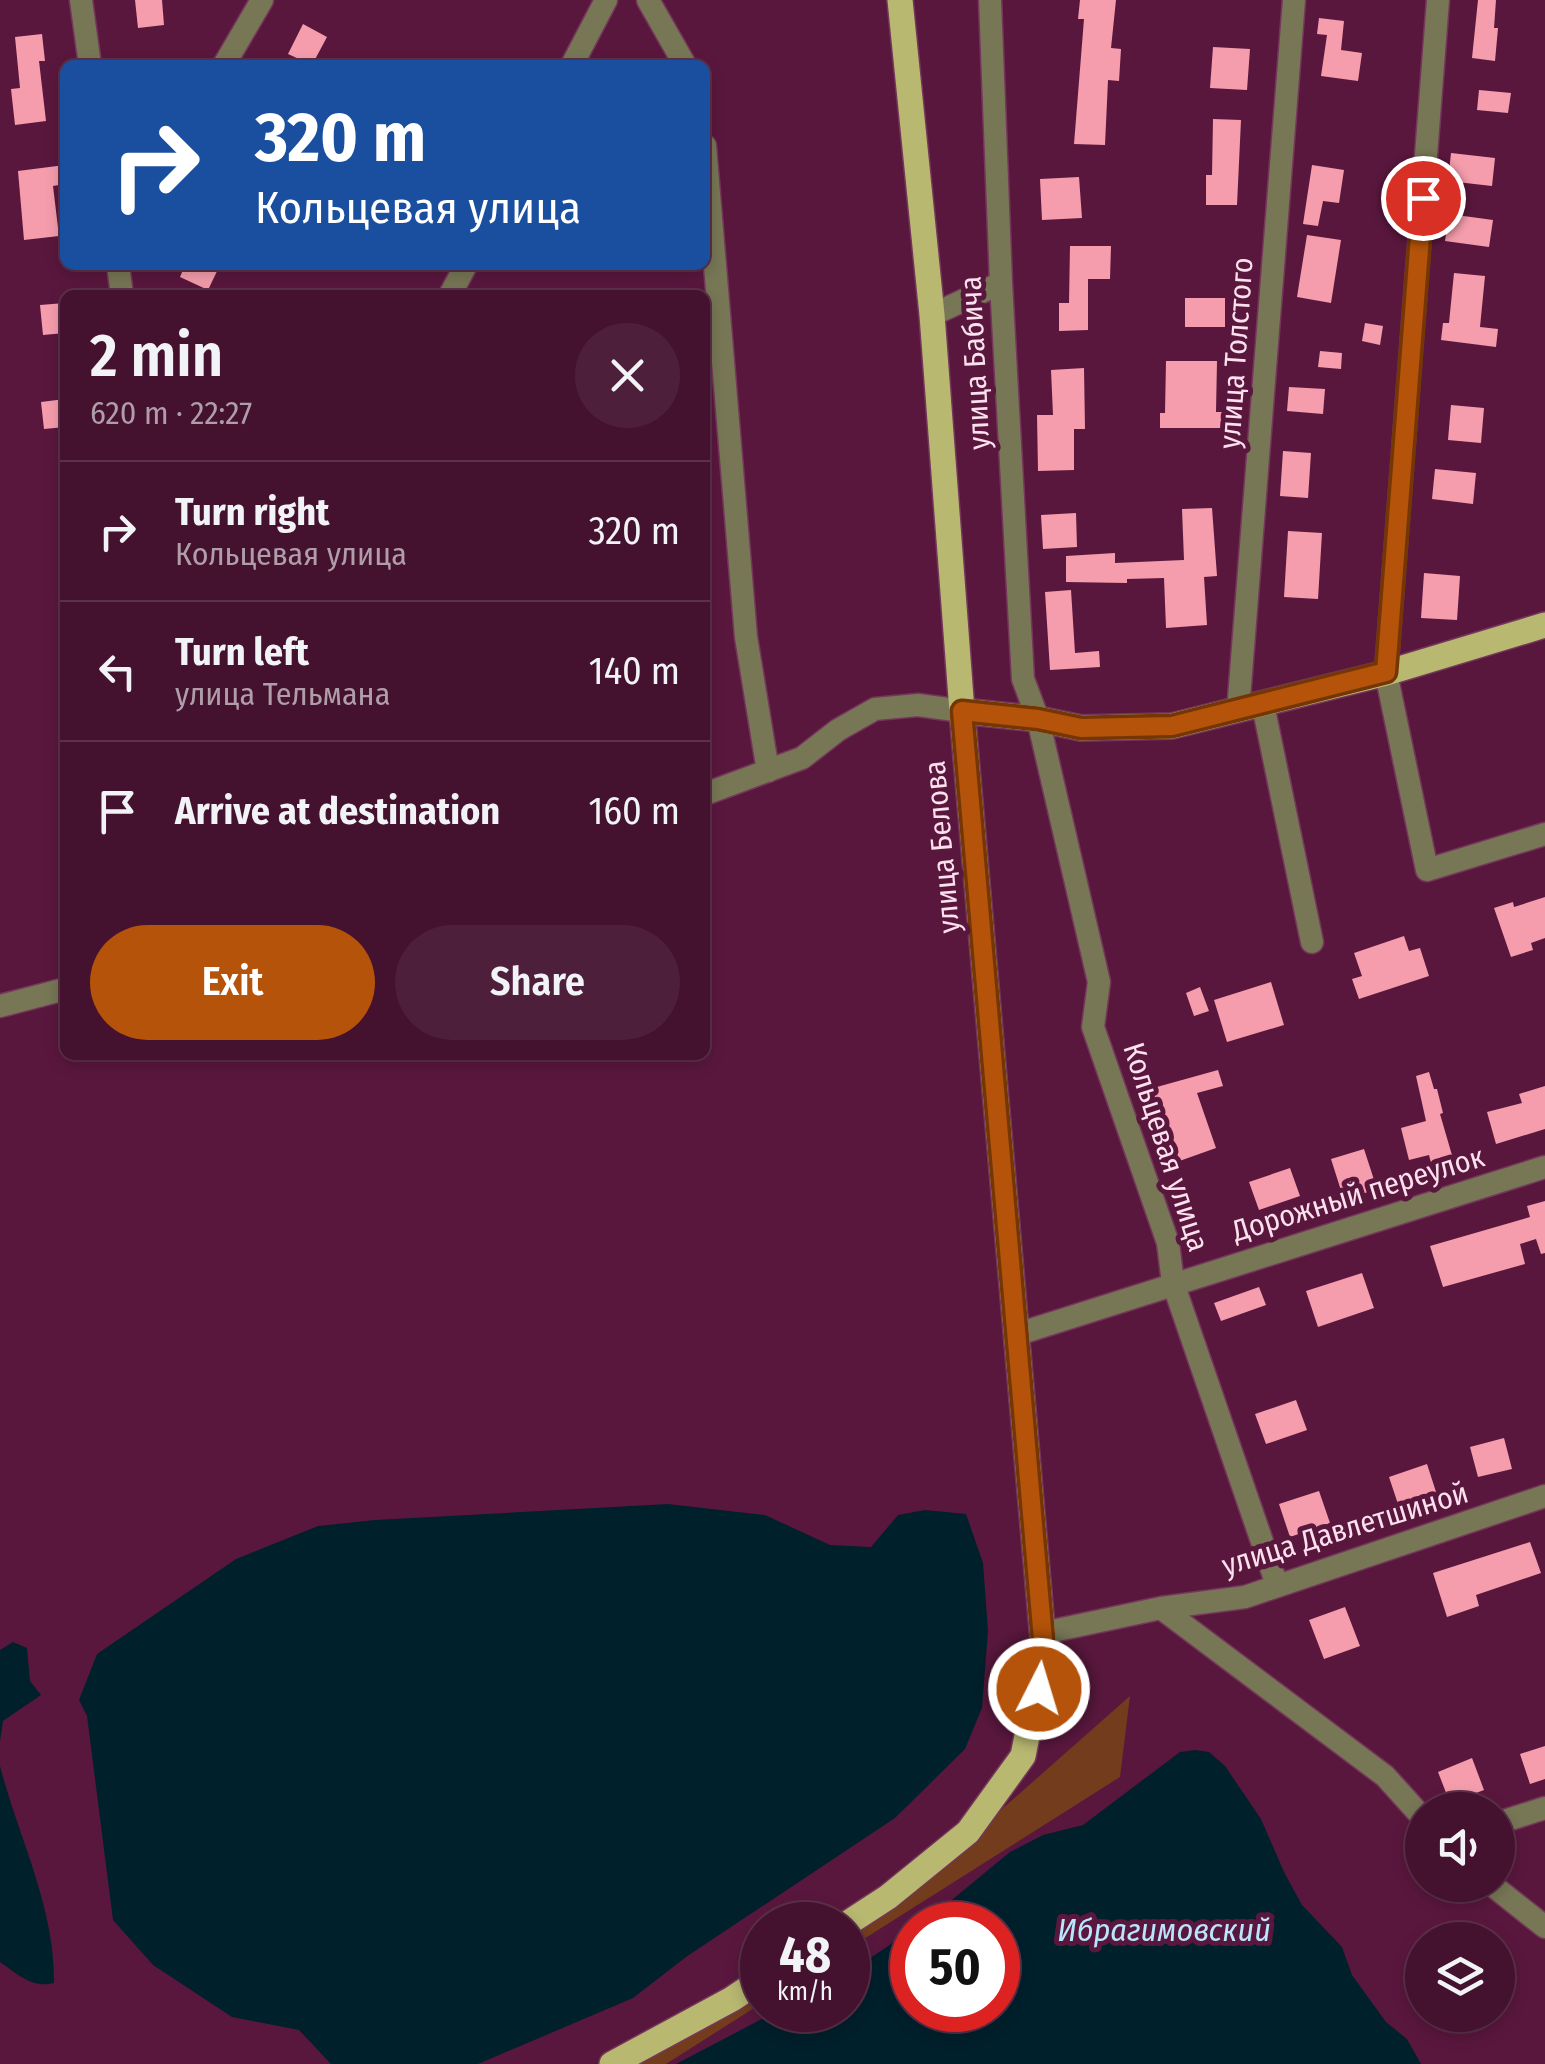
<!DOCTYPE html>
<html lang="en">
<head>
<meta charset="utf-8">
<style>
	:root { --surface:#44112e; --page:#4e1f3a; --text:#f1f3f6; --muted:#af9daa; --line:#5c314a; --accent:#b45309 }
	body { margin:0; font-family:"Fira Sans Condensed",sans-serif; background:var(--page); color:var(--text); height:100vh; display:flex; flex-direction:column; font-size:38px; white-space:nowrap }
	* { box-sizing:border-box; margin:0 }
	p { font-size:32px; color:var(--muted) }
	.icon { flex:none; width:55px; height:55px; fill:none; stroke:currentColor; stroke-width:2; stroke-linecap:round; stroke-linejoin:round }
	.map { position:relative; flex:1; overflow:hidden }
	.panel { position:absolute; left:60px; top:290px; width:650px; height:770px; display:flex; flex-direction:column; background:var(--surface); border-radius:15px; box-shadow:0 5px 15px #0003,0 0 0 2px var(--line) }
	.panel>* { flex:none }
	.top-card { position:absolute; left:60px; top:60px; width:650px; height:210px; border-radius:15px; box-shadow:0 5px 15px #0003,0 0 0 2px var(--line); background:#1a4fa0; color:#fff; overflow:hidden }
	.buttons { position:absolute; left:1405px; top:1792px; display:grid; gap:20px }
	.buttons a { display:grid; place-items:center; width:110px; height:110px; border-radius:50%; background:var(--surface); box-shadow:0 5px 15px #0003,0 0 0 2px var(--line); font-size:50px }
	.speed { position:absolute; left:740px; top:1902px; display:flex; gap:20px; font-size:50px; font-weight:700; text-align:center }
	.speed>* { display:grid; place-content:center; width:130px; height:130px; border-radius:50%; background:var(--surface); box-shadow:0 5px 15px #0003,0 0 0 2px var(--line); line-height:1 }
	.speed small { font-size:25px; font-weight:400 }
	.speed .limit { border:15px solid #d22; background:#fff; color:#111 }
	.pin { position:absolute; display:grid; place-items:center; width:85px; height:85px; color:#fff; margin:-42px; border:5px solid #fff; border-radius:50%; box-shadow:0 2px 10px #0007 }
	.me { position:absolute; width:110px; margin:-55px; rotate:5deg; stroke-linejoin:round; filter:drop-shadow(0 0 8px #0008) }
	.turn { display:flex; align-items:center; gap:35px; height:210px; padding:0 30px; font-size:45px }
	.turn .icon { width:130px; height:130px; stroke-width:2.5 }
	.turn b { display:block; font-size:70px; line-height:85px }
	.round { display:grid; place-items:center; flex:none; width:105px; height:105px; border-radius:52px; background:var(--page) }
	.headline { display:flex; align-items:center; justify-content:space-between; height:170px; padding:0 30px }
	h1 { font-size:60px; font-weight:600; line-height:75px }
	.button { display:flex; gap:20px; margin-top:auto; padding:20px 30px }
	.button a { flex:1; height:115px; border-radius:60px; background:var(--accent); color:#fff; font-size:40px; font-weight:600; line-height:115px; text-align:center }
	.button a+a { background:var(--page); color:var(--text) }
	ul { padding:0; list-style:none }
	li { display:flex; align-items:center; gap:30px; height:140px; padding:0 30px; border-top:2px solid var(--line) }
	li div { flex:1 }
	li b { display:block; font-size:38px }
	li em { font-style:normal }
	.map>svg:first-child { display:block }
	.green { fill:#723c1d }
	.water { fill:#00202c; fill-rule:evenodd }
	.building { fill:#f59dad }
	.lines { fill:none; stroke-linecap:round; stroke-linejoin:round }
	.minor-casing { stroke:#74375a; stroke-width:25 }
	.major-casing { stroke:#74375a; stroke-width:28 }
	.minor { stroke:#777756; stroke-width:22 }
	.major { stroke:#b8b871; stroke-width:25 }
	.route-casing { stroke:#753606; stroke-width:25 }
	.route { stroke:#b45309; stroke-width:18 }
	.labels { text-anchor:middle; stroke-width:10; stroke-linejoin:round; paint-order:stroke }
	.street-label { font-size:30px; fill:#fbe1ed; stroke:#5a173e }
	.water-label { font-size:32px; font-style:italic; fill:#b9e6fc; stroke:#5a173e }
</style>
</head>
<body>
<div class="map">
<svg width="1545" height="2064" viewBox="0 0 1545 2064">
	<rect width="100%" height="100%" fill="#5a173e"/>
	<path class="green" d="M1130 1696 1120 1777 848 1949V1925L985 1824Z
		M762 1973V2003L666 2064H626Z"/>
	<path class="water" d="M668 1504 765 1515 830 1545 871 1547 898 1515 925 1510 966 1514 983 1563 988 1631 982 1708 965 1749 895 1818 686 1957 633 1998 478 2064H331L299 2030 232 2017 153 1965 113 1920 87 1716 79 1700 97 1654 236 1559 318 1526 375 1520Z
		M13 1642 27 1648 30 1681 41 1695 3 1721 0 1741V1650Z
		M1195 1750 1209 1752 1225 1766 1261 1819 1285 1874 1302 1905 1342 1947 1352 1975 1386 2022 1407 2039 1421 2064H676L779 2010H848V1973L891 1944 902 1931 942 1908 1010 1852 1043 1835 1083 1825 1180 1752ZM912 1925H998V2010H912Z
		M0 1766C19 1839 55 1907 54 1983 33 1989 17 1974 0 1962Z"/>
	<path class="building" d="M135 0H162L164 25 138 28Z
		M1080 0H1116L1111 48 1121 49 1119 81 1108 80 1105 145 1074 144 1084 19H1078Z
		M1478 0H1496L1494 28H1498L1495 61 1472 58Z
		M1319 18 1344 21 1341 50 1362 53 1358 81 1321 76 1327 35 1317 34Z
		M303 24 327 37 312 65 288 54Z
		M42 34 45 61H39L46 121 15 125 11 89 20 88 15 37Z
		M1213 47 1250 49 1247 90 1210 88Z
		M1479 90 1511 93 1508 113 1477 110Z
		M1213 119 1241 120 1237 205H1206V175H1212Z
		M1451 153 1495 158 1492 186 1448 181Z
		M65 165V184L53 186 59 236 24 240 18 171Z
		M1312 165 1344 170 1339 203 1323 201 1318 226 1303 224Z
		M1079 177 1082 218 1042 220 1040 179Z
		M1449 214 1493 220 1489 247 1445 241Z
		M1307 235 1341 240 1331 303 1297 297Z
		M1070 246H1111L1110 279H1088V330L1059 331V303H1069Z
		M185 265H220L208 290 180 277Z
		M1454 273 1485 276 1480 327 1498 329 1496 347 1441 340 1443 323H1449Z
		M1185 298H1225V327H1185Z
		M65 303V333L43 335 40 305Z
		M1365 323 1383 326 1380 345 1362 341Z
		M1320 351 1342 353 1341 369 1318 367Z
		M1166 361H1217L1216 412H1229V428H1160V413H1165Z
		M1084 368 1085 429H1074V470L1038 471 1037 415H1053L1051 370Z
		M1289 387 1325 389 1323 414 1287 411Z
		M65 399V427L44 429 41 402Z
		M1451 405 1484 408 1481 443 1448 440Z
		M1283 451 1311 453 1308 498 1280 496Z
		M1435 469 1476 473 1473 504 1432 499Z
		M1212 508 1217 576 1204 577 1207 625 1166 628 1164 578 1127 579V583L1066 582V556L1115 553V563L1184 560 1182 509Z
		M1076 513 1077 547 1043 549 1041 515Z
		M1288 531 1322 533 1318 599 1284 597Z
		M1424 573 1460 576 1457 620 1421 618Z
		M1071 590 1075 653 1099 651 1100 667 1050 670 1045 592Z
		M1545 897V938L1531 943 1533 950 1511 957 1494 908 1513 902 1514 907Z
		M1404 936 1409 951 1420 948 1429 976 1359 999 1352 979 1362 976 1354 953Z
		M1271 982 1284 1025 1227 1042 1214 1000Z
		M1200 987 1209 1011 1194 1016 1186 993Z
		M1218 1070 1223 1086 1197 1093 1216 1148 1171 1164 1146 1090Z
		M1429 1072 1434 1089H1437L1443 1113 1440 1114 1456 1169 1434 1175 1429 1155 1409 1160 1401 1128 1426 1121 1416 1076Z
		M1545 1086V1129L1496 1144 1487 1112 1522 1103 1519 1094Z
		M1364 1149 1377 1189 1344 1200 1331 1159Z
		M1290 1168 1300 1196 1259 1210 1249 1182Z
		M1545 1201V1253L1541 1254 1536 1239 1520 1244 1525 1264 1443 1287 1430 1246 1530 1217 1527 1206Z
		M1362 1273 1374 1308 1318 1327 1306 1291Z
		M1259 1287 1266 1305 1221 1321 1214 1303Z
		M1296 1400 1307 1430 1266 1444 1255 1414Z
		M1504 1438 1512 1469 1478 1477 1470 1447Z
		M1427 1464 1438 1498 1400 1510 1389 1477Z
		M1319 1491 1330 1523 1290 1537 1279 1504Z
		M1530 1542 1541 1573 1476 1595 1479 1606 1447 1617 1433 1573Z
		M1345 1607 1360 1646 1324 1659 1309 1620Z
		M1545 1746V1779L1530 1784 1520 1754Z
		M1472 1758 1484 1790 1450 1803 1438 1772Z"/>
	<g class="lines">
		<defs>
			<path id="minor" d="M81 0 90 65
				M648 0 685 65
				M990 0 1001 283 1023 679 1038 719 1099 982 1093 1027 1168 1243 1173 1283 1277 1585
				M1438 0 1386 673 1427 870 1545 834
				M224 65 262 0
				M572 65 606 0
				M705 146 746 637 768 771
				M118 265 122 295
				M450 295 466 265
				M932 315 1001 283
				M1263 705 1312 942
				M1238 711 1294 0
				M705 794 802 758 838 730 875 709 918 705 962 711
				M0 1006 65 989
				M1018 1334 1545 1167
				M1161 1608 1385 1776 1422 1817
				M1043 1633 1161 1608 1245 1597 1545 1496
				M1498 1823 1545 1808
				M1492 1885 1545 1927"/>
			<path id="major" d="M962 711 1038 719 1081 728 1172 726 1386 673 1545 625
				M845 1925 888 1897 968 1832 1023 1756 1044 1651 962 711 932 315 900 0
				M612 2064 732 1999 762 1979"/>
		</defs>
		<use href="#minor" class="minor-casing"/>
		<use href="#major" class="major-casing"/>
		<use href="#minor" class="minor"/>
		<use href="#major" class="major"/>
	</g>
	<g class="lines">
		<defs>
			<path id="route" d="M1039 1689 1044 1651 962 711 1038 719 1081 728 1172 726 1386 672 1423 198"/>
		</defs>
		<use href="#route" class="route-casing"/>
		<use href="#route" class="route"/>
	</g>
	<g class="labels">
		<g class="street-label">
			<text transform="translate(1236 353) rotate(-86)" y="10">улица Толстого</text>
			<text transform="translate(975 363) rotate(-93)" y="10">улица Бабича</text>
			<text transform="translate(942 847) rotate(-95)" y="10">улица Белова</text>
			<text transform="translate(1166 1147) rotate(72)" y="10">Кольцевая улица</text>
			<text transform="translate(1358 1194) rotate(-17)" y="10">Дорожный переулок</text>
			<text transform="translate(1345 1529) rotate(-17)" y="10">улица Давлетшиной</text>
		</g>
		<g class="water-label">
			<text x="1164" y="1941">Ибрагимовский</text>
		</g>
	</g>
</svg>
<div class="buttons">
<a><svg class="icon" aria-label="sound" viewBox="0 0 24 24"><path d="M4 9h4l5-4v14l-5-4H4zM17 9q2 3 0 6"/></svg></a>
<a><svg class="icon" aria-label="layers" viewBox="0 0 24 24"><path d="M12 4l9 5-9 5-9-5zM3 14l9 5 9-5"/></svg></a>
</div>
<div class="speed"><div>48<small>km/h</small></div><div class="limit">50</div></div>
<div class="pin" style="left:1423px;top:198px;background:#d93025"><svg class="icon" aria-label="arrive" viewBox="0 0 24 24"><path d="M6 21V4h12l-3 4 3 4H6"/></svg></div>
<svg class="me" style="left:1039px;top:1689px" viewBox="-20 -20 40 40"><circle r="17" fill="#b45309" stroke="#fff" stroke-width="3"/><path d="M0-11L8 9 0 5-8 9z" fill="#fff"/></svg>
<div class="top-card">
<div class="turn"><svg class="icon" aria-label="right" viewBox="0 0 24 24"><path d="M7 20v-9h11M14 6l5 5-5 5"/></svg><div><b>320 m</b>Кольцевая улица</div></div>
</div>
<section class="panel">
<div class="headline"><div><h1>2 min</h1><p>620 m · 22:27</p></div><a class="round"><svg class="icon" aria-label="close" viewBox="0 0 24 24"><path d="M6 6l12 12M18 6L6 18"/></svg></a></div>
<ul>
<li><svg class="icon" aria-label="right" viewBox="0 0 24 24"><path d="M7 20v-9h11M14 6l5 5-5 5"/></svg><div><b>Turn right</b><p>Кольцевая улица</p></div><em>320 m</em></li>
<li><svg class="icon" aria-label="left" viewBox="0 0 24 24"><path d="M17 20v-9H6M10 6l-5 5 5 5"/></svg><div><b>Turn left</b><p>улица Тельмана</p></div><em>140 m</em></li>
<li><svg class="icon" aria-label="arrive" viewBox="0 0 24 24"><path d="M6 21V4h12l-3 4 3 4H6"/></svg><div><b>Arrive at destination</b></div><em>160 m</em></li>
</ul>
<div class="button"><a>Exit</a><a>Share</a></div>
</section>
</div>
</body>
</html>
